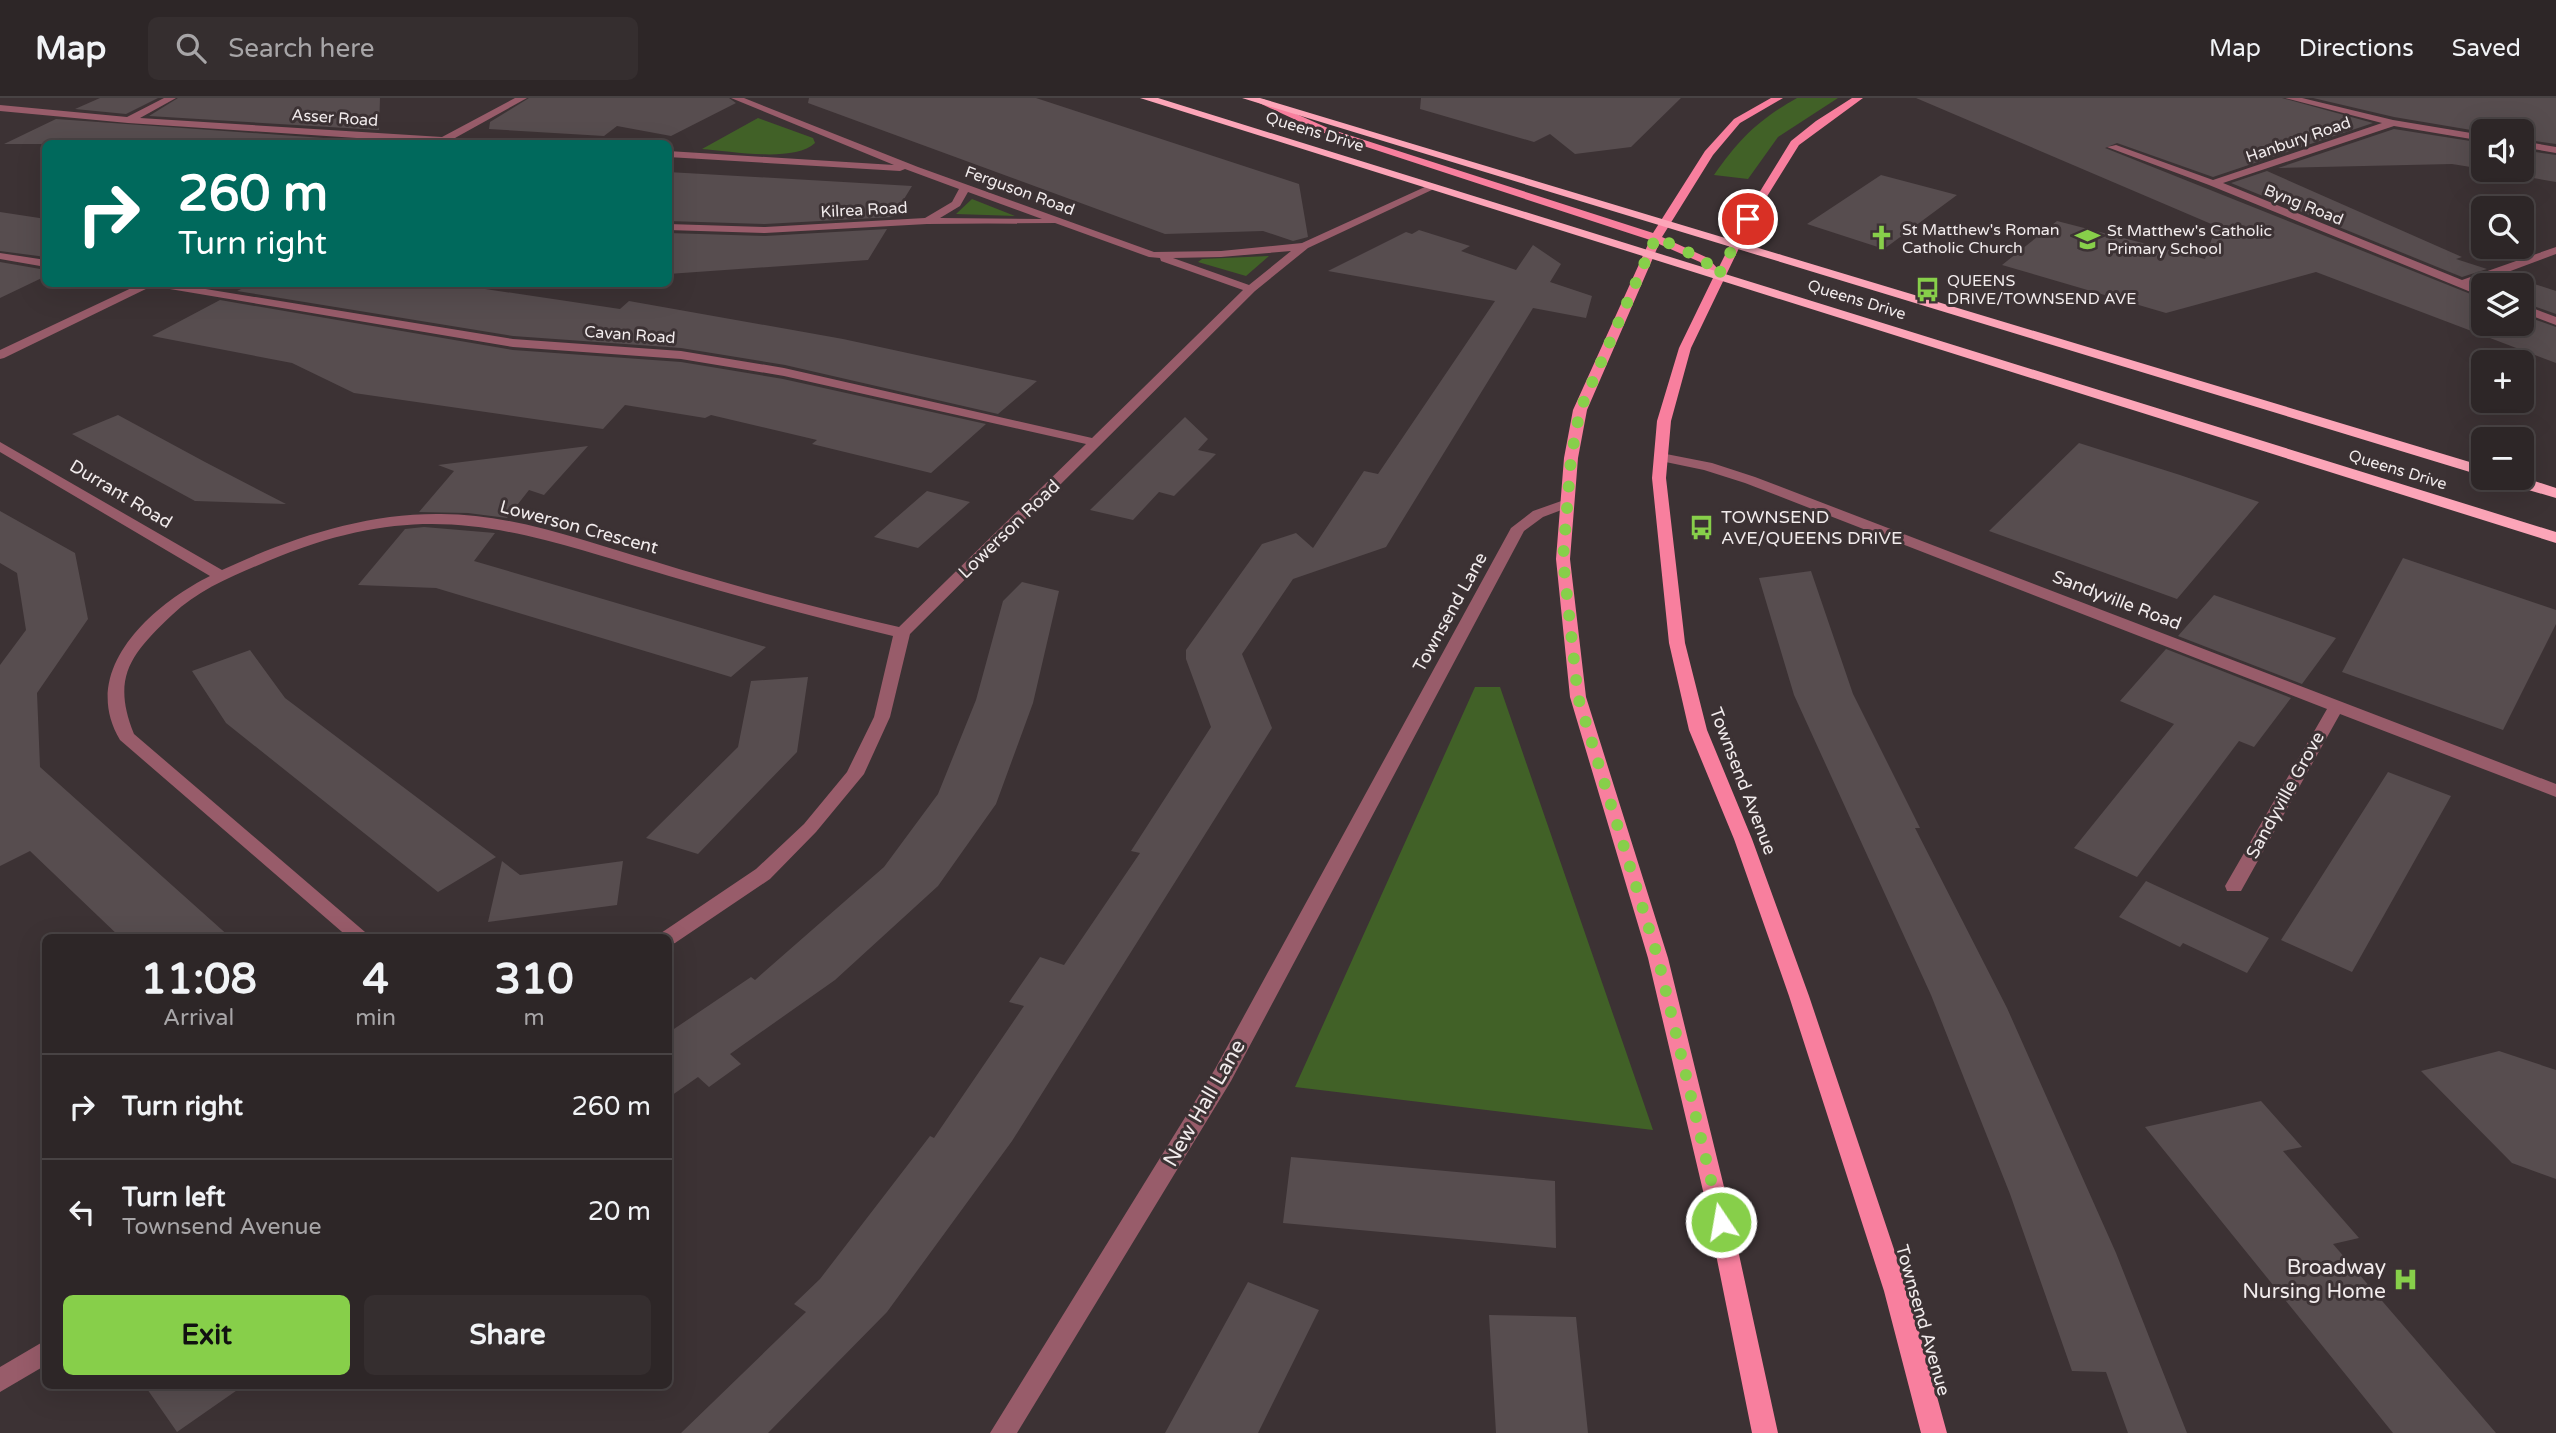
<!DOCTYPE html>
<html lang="en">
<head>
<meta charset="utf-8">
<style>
	:root { --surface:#2d2627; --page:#352e2f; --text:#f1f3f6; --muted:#a7a5a7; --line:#484344; --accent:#87cf4a }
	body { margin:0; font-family:"Varela Round",sans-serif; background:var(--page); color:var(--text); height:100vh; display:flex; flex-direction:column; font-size:26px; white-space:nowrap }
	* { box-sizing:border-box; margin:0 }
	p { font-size:23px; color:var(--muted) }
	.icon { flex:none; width:38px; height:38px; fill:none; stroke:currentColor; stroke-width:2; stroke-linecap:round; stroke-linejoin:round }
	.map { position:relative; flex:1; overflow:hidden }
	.details { position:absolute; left:42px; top:836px; width:630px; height:455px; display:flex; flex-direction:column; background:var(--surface); border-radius:10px; box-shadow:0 7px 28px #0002,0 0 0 2px var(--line) }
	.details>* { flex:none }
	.guide { position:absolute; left:42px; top:42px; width:630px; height:147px; border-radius:10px; box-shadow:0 7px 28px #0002,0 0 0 2px var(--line); background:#00695c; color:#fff; overflow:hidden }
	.controls { position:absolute; left:2471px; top:21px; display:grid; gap:14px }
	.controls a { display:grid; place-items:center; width:63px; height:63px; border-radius:10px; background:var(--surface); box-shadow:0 7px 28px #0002,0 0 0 2px var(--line); font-size:35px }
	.pin { position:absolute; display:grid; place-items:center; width:60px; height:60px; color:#fff; margin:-30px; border:4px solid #fff; border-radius:50%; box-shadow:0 2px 7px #0007 }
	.me { position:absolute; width:77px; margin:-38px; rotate:348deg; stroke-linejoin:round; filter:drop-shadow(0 0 5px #0008) }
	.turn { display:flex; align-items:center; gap:24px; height:147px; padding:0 21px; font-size:32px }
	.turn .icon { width:91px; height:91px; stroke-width:2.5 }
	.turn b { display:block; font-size:49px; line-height:60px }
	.eta { display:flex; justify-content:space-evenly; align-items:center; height:119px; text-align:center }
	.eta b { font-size:42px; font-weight:700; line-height:49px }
	.action { display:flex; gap:14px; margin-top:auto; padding:14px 21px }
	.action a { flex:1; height:80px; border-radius:10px; background:var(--accent); color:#111; font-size:28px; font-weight:700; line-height:80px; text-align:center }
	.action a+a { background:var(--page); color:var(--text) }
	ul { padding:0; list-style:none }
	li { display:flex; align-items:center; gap:21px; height:105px; padding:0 21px; border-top:2px solid var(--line) }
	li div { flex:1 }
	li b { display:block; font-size:26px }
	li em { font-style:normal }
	header { display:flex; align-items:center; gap:42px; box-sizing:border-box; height:98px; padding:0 35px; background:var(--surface); border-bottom:2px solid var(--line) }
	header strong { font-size:33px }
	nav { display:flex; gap:38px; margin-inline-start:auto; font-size:24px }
	.search { width:490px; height:63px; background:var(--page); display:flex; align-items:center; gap:18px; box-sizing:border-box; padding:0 24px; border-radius:10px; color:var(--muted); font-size:26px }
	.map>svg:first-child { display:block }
	.green { fill:#416127 }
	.building { fill:#574d4f }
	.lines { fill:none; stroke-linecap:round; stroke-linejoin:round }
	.street { fill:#985c6a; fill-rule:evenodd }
	.primary { fill:#f87f9e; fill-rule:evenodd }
	.highway { fill:#fca5b8; fill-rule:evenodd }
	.route { stroke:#87cf4a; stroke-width:12; stroke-dasharray:0 21.6 }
	.labels { text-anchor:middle; stroke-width:6; stroke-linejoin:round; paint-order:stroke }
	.far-street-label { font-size:16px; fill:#f1ebec; stroke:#3c3234 }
	.far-poi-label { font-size:16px; fill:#f1ebec; stroke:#3c3234; text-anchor:start }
	.street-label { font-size:18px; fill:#f1ebec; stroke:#3c3234 }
	.poi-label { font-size:18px; fill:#f1ebec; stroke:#3c3234; text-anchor:start }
	.near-street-label { font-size:21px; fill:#f1ebec; stroke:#3c3234 }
	.near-poi-label { font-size:21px; fill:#f1ebec; stroke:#3c3234; text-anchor:end }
</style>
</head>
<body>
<header>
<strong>Map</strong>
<div class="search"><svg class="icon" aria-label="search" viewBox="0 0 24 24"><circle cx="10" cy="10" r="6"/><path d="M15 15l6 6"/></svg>Search here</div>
<nav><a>Map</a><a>Directions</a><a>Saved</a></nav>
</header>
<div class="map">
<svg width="2556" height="1335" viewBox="0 0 2556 1335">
	<rect width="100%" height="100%" fill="#3c3234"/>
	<path class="green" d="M1797 0H1838L1778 39 1748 81 1714 77C1740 40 1758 22 1797 0Z
		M758 20 813 40 815 45C794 65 730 53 702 51Z
		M972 101 1015 118H1016L956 116Z
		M1269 158 1246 178 1198 164 1202 161Z
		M1475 589H1500L1653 1032 1295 989Z"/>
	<path class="building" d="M100 0H158L126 16 75 11Z
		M178 0H380L379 32 149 18Z
		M529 0H729L736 5 671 38 617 28 604 38 489 31 490 24Z
		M809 0H1036L1299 86 1308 139 1293 143 1263 133 1165 136 808 5Z
		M1421 0H1681L1631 49 1575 56 1550 36 1534 44 1420 11Z
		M1916 0H2282L2373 25 2213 79 2117 45 2105 50 2483 201V226H2522V217L2556 229V265L2316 174 2166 215 2002 167 2057 123 2205 161 2216 128Z
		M2313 0H2556V46L2522 41V33L2483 34 2394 19Z
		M56 21 379 44V46H4Z
		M2394 31 2483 45V71L2452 66 2278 70Z
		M2522 52 2556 57V84L2486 72H2522Z
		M2267 73 2462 159 2456 161 2487 171 2462 179 2231 85Z
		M668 74 775 80 912 88 893 119 765 126 668 123Z
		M1881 77 1957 97 1884 151 1807 126Z
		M0 114 46 121V159L0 153Z
		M887 131 868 162 668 176V135L765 138Z
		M1419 132 1470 148 1461 153 1516 172 1533 147 1561 166 1550 184 1592 198 1586 220 1533 210 1386 449 1293 481 1242 556 1272 630 1012 1043 887 1214 768 1335H681L806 1214 794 1206 820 1181 930 1038 934 1040 1024 908 1009 904 1040 859 1064 867 1140 755 1131 753 1211 629 1186 561V552L1262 446 1296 435 1313 450 1364 373 1378 376 1495 203 1328 173 1406 134 1412 136Z
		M0 164 46 172V178L0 200Z
		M2507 177 2556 193V216L2522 204V187H2480Z
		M252 186H452L620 211 629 203 843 241 1037 283 998 316 785 267 681 250 513 238 237 193Z
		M220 202 513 252 681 264 783 281 986 326 931 375 812 346 817 342 711 317 705 320 625 307 603 331 354 295 292 265 152 238Z
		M118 317 205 364 286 406 195 403 72 336Z
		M1185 319 1208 341 1198 352 1216 356 1174 398 1159 394 1133 422 1090 412Z
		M2079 345 2180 377 2259 404 2177 501 1989 433Z
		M588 348 544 397 529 392 507 420 468 415 419 414 454 373 438 367Z
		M927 393 970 404 918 450 874 439Z
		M0 413 75 455 88 521 37 595 40 669 231 840H121L30 753 0 768V567L26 532 17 475 0 465Z
		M424 429 495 435 474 463 766 549 731 579 436 490 358 487 405 431Z
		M2403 460 2556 512V526L2503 632 2342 574Z
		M1811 473 1853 596 1920 730H1915L2007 910 2116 1155 2187 1335H2128L2106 1274 2072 1273 2010 1096 1931 897 1794 597 1759 480Z
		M1022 484 1059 493 1033 605 996 706 938 788 835 882 730 956 741 966 709 989 698 979 668 1000V935L751 879 755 882 884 769 938 696 976 602 1003 503Z
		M2214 497 2251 510 2336 540 2302 586 2178 538Z
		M2166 551 2291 600 2254 649 2239 643 2137 779 2074 750 2174 626 2120 603Z
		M250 552 285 600 496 759 438 794 226 625 192 573Z
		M808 579 797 654 698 756 646 740 738 649 751 583Z
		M2388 674 2451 698 2352 874 2281 842Z
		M502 763 520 777 623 763 617 807 488 824Z
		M2146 783 2269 840 2247 875 2183 845 2180 849 2119 819Z
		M2499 953 2556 972V1081L2512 1065 2421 973Z
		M2261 1003 2302 1049 2283 1053 2359 1140 2333 1146 2496 1335H2393L2145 1029Z
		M1291 1059 1555 1083 1556 1150 1283 1125Z
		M1248 1184 1319 1212 1258 1335H1165Z
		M1489 1217 1576 1219 1588 1335H1496Z
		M145 1288H243L177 1334Z"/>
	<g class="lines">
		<path class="street" d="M164 0H176L140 20 442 39 515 0H527L455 40 507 46H448L128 25 0 13V7L127 19Z
			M731 0H744L918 69 1154 154 1221 153 1302 145 1427 88 1436 90 1308 150 1255 193 910 536 890 619 864 676 816 734 770 781 675 845 668 847V840H658L661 835 756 771 804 726 847 674 874 619 893 538C818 520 743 500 669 478 513 432 428 396 268 463 235 477 199 491 172 517 131 556 111 579 134 636L372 840H349L120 642C78 572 152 507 210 478L0 354V344L222 472C290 440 365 415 441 416 514 416 584 443 653 463 734 488 816 510 899 529L1086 346 784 278 681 261 513 249 152 188 4 260 0 261V252L140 186H175L513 241 681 253 784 270 1092 340 1243 192 1161 163 1160 160 1149 159 1055 125 927 126 765 135 668 132V126L765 129 925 120 952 104 959 91 905 71 900 73 668 59V53L894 67ZM968 94 1042 121 940 120 960 108ZM1291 153 1249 187 1173 160 1221 159Z
			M2285 0H2302L2393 22 2483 37V43L2394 28 2223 85 2462 182 2556 149V156L2473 187 2483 191V199L2209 87 2107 49 2116 47 2213 82 2382 25Z
			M2522 43 2556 49V55L2522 49Z
			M0 155 46 162V169L0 161Z
			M2522 206 2556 219V227L2522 214Z
			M1661 355 1712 365 1755 379 2556 686V699L2340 616 2241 793H2227L2225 788 2327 611 1745 385 1704 372 1656 362 1654 359Z
			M1567 401 1572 402V408L1543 419 1524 433 1231 983 1017 1335H990L1215 971 1511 430 1533 413Z
			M46 1242V1267L0 1294V1269Z"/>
		<path class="primary" d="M1771 0H1783L1740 25 1713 57 1662 139 1708 160 1718 171 1743 121 1791 43 1816 23 1852 0H1863L1799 47 1753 121 1691 250 1671 323 1666 380 1685 545 1707 632 1752 741 1809 898 1908 1193 1947 1335H1921L1884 1193 1789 898 1734 741 1689 632 1669 545 1652 380 1657 323 1679 250 1713 180 1700 164 1659 146 1587 312 1578 360 1570 461 1586 599 1668 860 1726 1097 1778 1335H1752L1704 1097 1648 860 1570 599 1556 461 1564 360 1573 312 1650 142 1324 35 1255 3 1263 1 1330 31 1653 135 1705 53 1734 21Z"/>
		<path class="highway" d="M1140 0H1158L2556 434V445Z
			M1242 0H1260L2483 368V378Z
			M2522 379 2556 390V400L2501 384 2499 380Z"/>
	</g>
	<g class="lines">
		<path class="route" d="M1721 1124 1658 860 1578 599 1563 461 1571 360 1580 312 1656 139 1704 162 1718 178 1748 121"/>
	</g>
	<defs>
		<symbol id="church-bare" viewBox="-9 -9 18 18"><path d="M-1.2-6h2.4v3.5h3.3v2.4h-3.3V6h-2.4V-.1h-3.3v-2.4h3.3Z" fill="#87cf4a" stroke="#3c3234" stroke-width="2.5" paint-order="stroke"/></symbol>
		<symbol id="school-bare" viewBox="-9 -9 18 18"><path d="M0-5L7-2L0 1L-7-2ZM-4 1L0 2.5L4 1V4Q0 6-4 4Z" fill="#87cf4a" stroke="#3c3234" stroke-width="2.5" paint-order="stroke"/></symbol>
		<symbol id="bus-bare" viewBox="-9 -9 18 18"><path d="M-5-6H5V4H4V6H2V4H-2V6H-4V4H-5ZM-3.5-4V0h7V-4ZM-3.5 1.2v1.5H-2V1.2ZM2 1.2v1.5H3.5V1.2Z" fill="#87cf4a" stroke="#3c3234" stroke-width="2.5" paint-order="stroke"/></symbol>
		<symbol id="hospital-bare" viewBox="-9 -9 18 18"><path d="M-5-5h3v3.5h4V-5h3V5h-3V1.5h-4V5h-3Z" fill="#87cf4a" stroke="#3c3234" stroke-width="2.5" paint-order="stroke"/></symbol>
	</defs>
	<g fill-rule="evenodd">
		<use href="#church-bare" x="1864" y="122" width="35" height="35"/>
		<use href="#school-bare" x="2070" y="124" width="35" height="35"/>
		<use href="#bus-bare" x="1910" y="174" width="35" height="35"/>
		<use href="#bus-bare" x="1684" y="412" width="35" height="35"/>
		<use href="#hospital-bare" x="2388" y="1164" width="35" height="35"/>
	</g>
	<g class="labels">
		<g class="far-street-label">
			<text transform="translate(335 19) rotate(4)" y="6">Asser Road</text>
			<text transform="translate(1315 33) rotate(17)" y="6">Queens Drive</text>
			<text transform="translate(2298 41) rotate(-19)" y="6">Hanbury Road</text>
			<text transform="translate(1020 92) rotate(20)" y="6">Ferguson Road</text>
			<text transform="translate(2304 106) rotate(22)" y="6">Byng Road</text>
			<text transform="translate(864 111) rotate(-3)" y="6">Kilrea Road</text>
			<text transform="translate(1857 201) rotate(17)" y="6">Queens Drive</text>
			<text transform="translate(630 236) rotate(4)" y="6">Cavan Road</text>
			<text transform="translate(2398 371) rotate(17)" y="6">Queens Drive</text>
		</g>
		<g class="far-poi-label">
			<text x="1902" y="137">St Matthew's Roman<tspan x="1902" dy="18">Catholic Church</tspan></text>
			<text x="2107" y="138">St Matthew's Catholic<tspan x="2107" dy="18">Primary School</tspan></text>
			<text x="1947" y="188">QUEENS<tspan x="1947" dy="18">DRIVE/TOWNSEND AVE</tspan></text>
		</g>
		<g class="street-label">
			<text transform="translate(121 396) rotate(31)" y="6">Durrant Road</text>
			<text transform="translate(579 429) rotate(15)" y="6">Lowerson Crescent</text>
			<text transform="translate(1009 431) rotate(-44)" y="6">Lowerson Road</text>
			<text transform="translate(2117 502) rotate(21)" y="6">Sandyville Road</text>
			<text transform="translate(1450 514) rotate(-61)" y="6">Townsend Lane</text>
			<text transform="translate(1743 683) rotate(69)" y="6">Townsend Avenue</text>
			<text transform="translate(2285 697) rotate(-61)" y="6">Sandyville Grove</text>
			<text transform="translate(1923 1222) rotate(74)" y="6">Townsend Avenue</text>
		</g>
		<g class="poi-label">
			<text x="1721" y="425">TOWNSEND<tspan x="1721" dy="21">AVE/QUEENS DRIVE</tspan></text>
		</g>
		<g class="near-street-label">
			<text transform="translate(1204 1005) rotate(-60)" y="7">New Hall Lane</text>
		</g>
		<g class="near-poi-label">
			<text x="2386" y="1176">Broadway<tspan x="2386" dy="24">Nursing Home</tspan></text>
		</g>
	</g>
</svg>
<div class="controls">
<a><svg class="icon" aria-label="sound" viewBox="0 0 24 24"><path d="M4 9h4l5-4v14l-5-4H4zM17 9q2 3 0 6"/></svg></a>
<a><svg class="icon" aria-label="search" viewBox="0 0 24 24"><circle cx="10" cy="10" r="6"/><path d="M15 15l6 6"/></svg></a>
<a><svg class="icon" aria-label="layers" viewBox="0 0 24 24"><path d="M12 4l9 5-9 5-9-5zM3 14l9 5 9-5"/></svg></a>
<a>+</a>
<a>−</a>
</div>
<div class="pin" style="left:1748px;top:121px;background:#d93025"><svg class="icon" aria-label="arrive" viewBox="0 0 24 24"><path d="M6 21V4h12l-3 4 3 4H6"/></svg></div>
<svg class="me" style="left:1721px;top:1124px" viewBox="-20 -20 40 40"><circle r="17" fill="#87cf4a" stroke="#fff" stroke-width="3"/><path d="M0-11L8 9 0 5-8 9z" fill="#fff"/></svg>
<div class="guide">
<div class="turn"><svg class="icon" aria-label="right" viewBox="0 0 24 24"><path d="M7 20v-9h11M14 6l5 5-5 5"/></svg><div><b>260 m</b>Turn right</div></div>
</div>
<section class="details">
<div class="eta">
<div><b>11:08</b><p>Arrival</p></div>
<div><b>4</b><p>min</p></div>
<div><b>310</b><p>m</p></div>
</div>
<ul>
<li><svg class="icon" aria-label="right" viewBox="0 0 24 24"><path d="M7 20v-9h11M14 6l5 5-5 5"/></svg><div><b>Turn right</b></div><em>260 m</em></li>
<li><svg class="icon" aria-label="left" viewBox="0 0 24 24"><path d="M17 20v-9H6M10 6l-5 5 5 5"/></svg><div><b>Turn left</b><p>Townsend Avenue</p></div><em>20 m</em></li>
</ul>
<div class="action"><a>Exit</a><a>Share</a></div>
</section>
</div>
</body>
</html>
